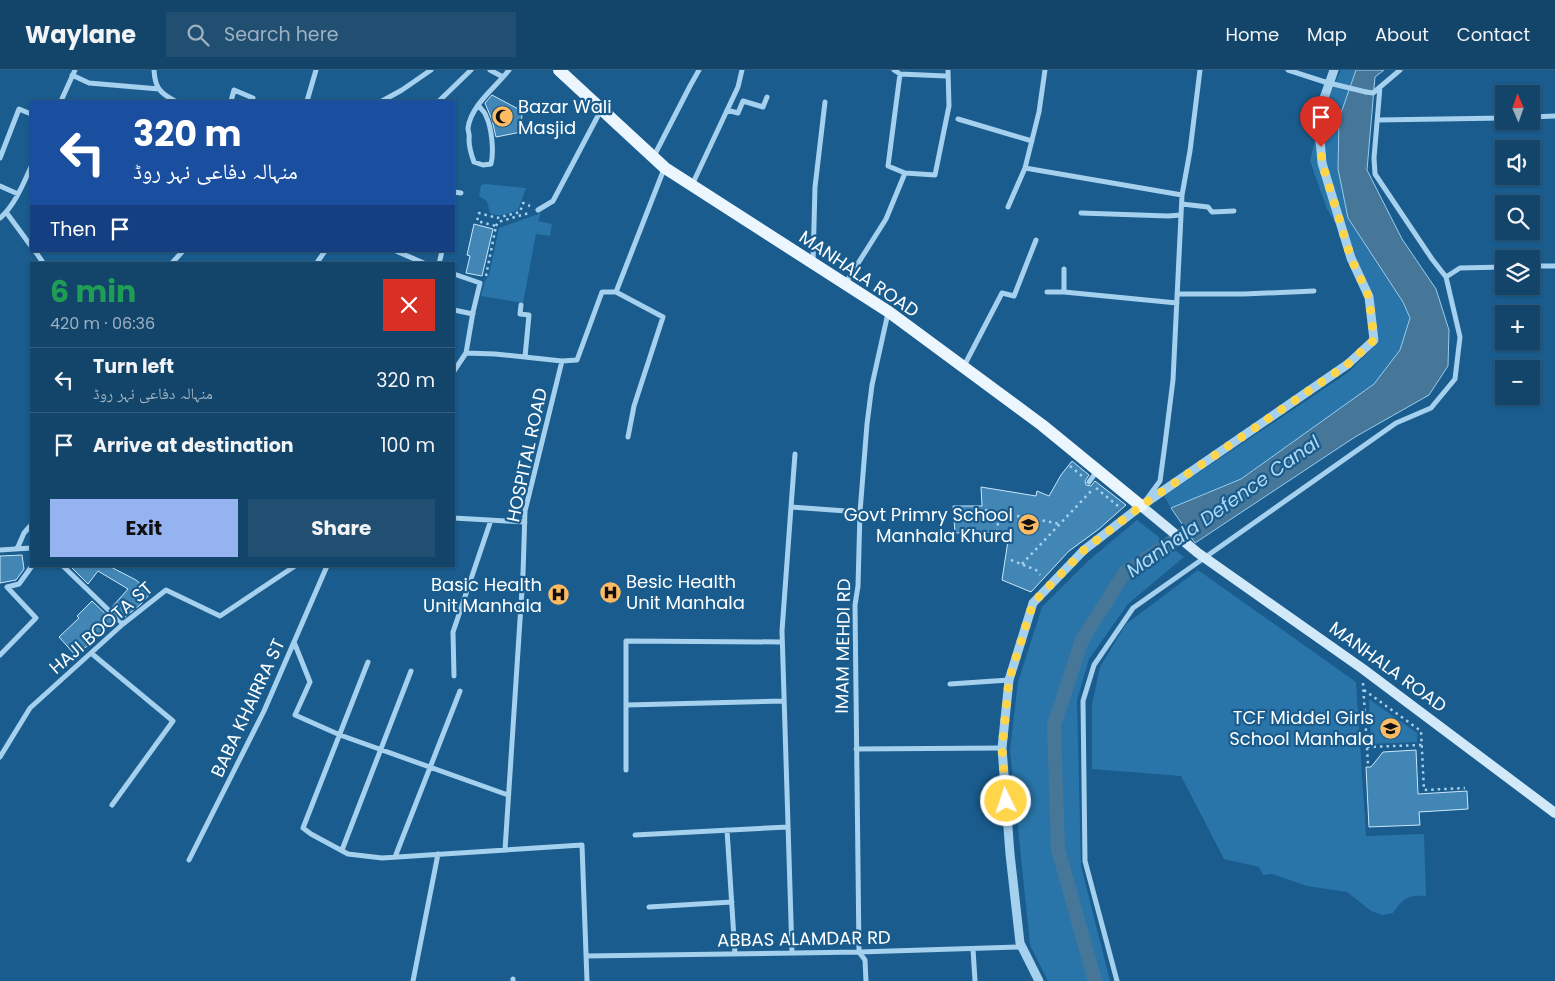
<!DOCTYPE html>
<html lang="en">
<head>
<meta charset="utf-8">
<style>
	:root { --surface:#13456a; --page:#204f72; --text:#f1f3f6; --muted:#9db1c1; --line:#325d7e; --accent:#95b2f1 }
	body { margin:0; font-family:Poppins,"Noto Naskh Arabic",sans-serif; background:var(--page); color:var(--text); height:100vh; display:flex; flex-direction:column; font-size:19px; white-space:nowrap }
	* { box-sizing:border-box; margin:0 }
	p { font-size:16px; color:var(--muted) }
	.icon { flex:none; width:28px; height:28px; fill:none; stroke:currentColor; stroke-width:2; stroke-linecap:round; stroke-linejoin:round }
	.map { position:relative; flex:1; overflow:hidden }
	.side { position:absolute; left:30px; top:192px; width:425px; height:305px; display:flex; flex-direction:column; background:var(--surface); border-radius:0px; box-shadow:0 1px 4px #0004,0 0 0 1px var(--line) }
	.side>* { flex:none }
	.top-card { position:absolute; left:30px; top:30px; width:425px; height:152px; border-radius:0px; box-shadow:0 1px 4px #0004,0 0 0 1px var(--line); background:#1a4fa0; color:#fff; overflow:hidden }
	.needle { width:32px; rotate:358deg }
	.buttons { position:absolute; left:1495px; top:15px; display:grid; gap:10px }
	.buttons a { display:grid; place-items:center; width:45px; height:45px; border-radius:0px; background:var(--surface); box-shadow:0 1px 4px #0004,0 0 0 1px var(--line); font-size:25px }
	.pin { position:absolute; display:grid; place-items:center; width:42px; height:42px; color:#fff; margin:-51px -21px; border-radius:50% 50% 50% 0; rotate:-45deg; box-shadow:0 0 5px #0007 }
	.pin .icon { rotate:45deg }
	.me { position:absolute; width:55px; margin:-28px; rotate:356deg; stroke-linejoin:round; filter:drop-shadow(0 0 4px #0008) }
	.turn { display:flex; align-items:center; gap:18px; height:105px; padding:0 20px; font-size:22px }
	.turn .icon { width:65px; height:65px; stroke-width:2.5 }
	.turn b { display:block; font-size:35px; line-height:42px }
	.then { display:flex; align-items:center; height:48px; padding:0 20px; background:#0003; gap:10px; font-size:19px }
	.round { display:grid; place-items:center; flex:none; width:52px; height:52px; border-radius:0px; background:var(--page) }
	.headline { display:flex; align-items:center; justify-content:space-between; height:85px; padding:0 20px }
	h1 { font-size:30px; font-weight:700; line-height:38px; color:#1e9e55 }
	.cta { display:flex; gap:10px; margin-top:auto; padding:10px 20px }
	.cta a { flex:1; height:58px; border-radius:0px; background:var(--accent); color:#111; font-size:20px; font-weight:700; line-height:58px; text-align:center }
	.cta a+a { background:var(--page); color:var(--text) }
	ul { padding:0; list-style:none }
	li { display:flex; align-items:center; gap:15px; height:65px; padding:0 20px; border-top:1px solid var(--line) }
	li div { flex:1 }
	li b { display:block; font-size:19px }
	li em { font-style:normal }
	header { display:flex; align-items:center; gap:30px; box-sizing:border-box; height:70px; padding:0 25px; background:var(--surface); border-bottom:1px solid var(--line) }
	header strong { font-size:24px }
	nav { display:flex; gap:28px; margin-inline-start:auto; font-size:18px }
	.search { width:350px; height:45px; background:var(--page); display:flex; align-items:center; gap:12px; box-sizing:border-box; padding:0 18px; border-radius:0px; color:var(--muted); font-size:19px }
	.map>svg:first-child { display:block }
	.green { fill:#2975a9 }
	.water { fill:#467799; stroke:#97cdf0 }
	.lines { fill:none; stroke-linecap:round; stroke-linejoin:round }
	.canal { stroke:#467799; stroke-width:14 }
	.building { fill:#4286b5; stroke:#cae7fa }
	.path { stroke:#a5d0ee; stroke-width:2.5; stroke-dasharray:2.5 4; stroke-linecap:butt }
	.minor { stroke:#a5d0ee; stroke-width:5 }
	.tertiary { stroke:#a5d0ee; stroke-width:9 }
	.secondary { stroke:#d2e9fa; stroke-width:10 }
	.primary { stroke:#ecf6ff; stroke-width:12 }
	.minor-bridge { stroke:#a5d0ee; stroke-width:5 }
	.route { stroke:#ffd54a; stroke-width:9; stroke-dasharray:0 16.2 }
	.labels { text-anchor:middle; stroke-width:4.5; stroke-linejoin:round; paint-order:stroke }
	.poi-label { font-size:18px; fill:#fff; stroke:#195c8d; text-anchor:end }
	.street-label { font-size:18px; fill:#fff; stroke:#195c8d }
	.water-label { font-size:19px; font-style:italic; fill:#b0daf5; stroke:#195c8d }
</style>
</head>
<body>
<header>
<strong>Waylane</strong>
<div class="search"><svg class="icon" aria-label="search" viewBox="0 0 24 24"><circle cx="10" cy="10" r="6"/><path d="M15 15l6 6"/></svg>Search here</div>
<nav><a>Home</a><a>Map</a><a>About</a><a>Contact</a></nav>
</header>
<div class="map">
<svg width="1555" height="911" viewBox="0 0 1555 911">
	<rect width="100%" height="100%" fill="#195c8d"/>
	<path class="green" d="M1341 0H1356L1339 49 1338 99 1348 148 1403 232 1410 249 1400 280 1374 314 1241 409 1171 438 1164 426 1349 302 1379 271 1373 226 1355 187 1327 139 1310 91 1321 45Z
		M486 114 526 118 518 140C509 143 499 148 490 143L487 131 479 126 481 115Z
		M541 143 538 151 552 154 550 166 536 164 523 233 481 226 485 211 489 205 499 158Z
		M1137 450 1184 487 1128 534 1089 589 1077 630 1081 796 1110 911H1048L1030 875 1010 680 1018 612 1042 537 1088 491Z
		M1198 500 1356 612 1366 766 1424 764 1426 826C1407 825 1404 828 1393 843L1382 845 1371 841 1347 822 1307 816 1272 804 1263 805 1259 797 1224 789 1181 706 1092 699V634L1100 597 1126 554Z
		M1369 629 1417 663V672L1371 674Z"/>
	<path class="water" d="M1356 0H1384L1375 7 1367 100 1402 169 1436 219 1449 260 1448 296 1429 325 1355 367 1195 473 1171 438 1241 409 1374 314 1400 280 1410 248 1403 232 1348 148 1338 99 1339 49Z"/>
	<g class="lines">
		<path class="canal" d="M1095 911 1058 779 1054 655 1082 570 1125 502 1203 452"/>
	</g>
	<path class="building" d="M492 25 522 41 521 62 496 67 492 50 485 33Z
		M474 154 493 159 482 206 466 203 470 186 467 185Z
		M1072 391 1089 405 1085 411 1086 415 1091 416 1095 411 1126 435 1099 459 1069 481 1031 522 1002 510 1009 464 996 462 955 463 953 436H982L981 417 1036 426 1037 421 1049 426 1061 405Z
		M22 485 24 499 16 510 0 513V486Z
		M70 496H109L136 510 151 523 141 534 124 548 112 537 128 519 98 501 88 514Z
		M92 531 114 552 76 586 59 567 79 548 77 546Z
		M1416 680 1418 724 1467 721 1468 739 1419 742 1420 755 1369 757 1366 697H1371L1383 682Z"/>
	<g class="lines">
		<path class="path" d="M496 156 498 152 529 143
			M486 206 496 156 477 151 479 143 497 148 520 142 523 133 530 136
			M1070 396 1082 406
			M1096 418 1118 436
			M985 440 1061 454
			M997 462 999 443
			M1011 490 1036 500 1040 505
			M1022 494 1092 420
			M1363 613 1368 694
			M1364 620 1421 661 1424 720 1465 718
			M1367 677 1422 675"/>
		<path class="minor" d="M154 0C155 18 160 23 175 31
			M490 0 503 7
			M894 0 900 4 946 6
			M1288 0 1325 12
			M900 4 888 96 905 103
			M72 5 89 13 159 19
			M1380 17 1374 88 1375 104 1432 189 1446 207
			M1366 22 1373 23 1400 0
			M61 31 75 0
			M231 31 234 20 253 28 252 31
			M307 31 316 0
			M382 31 402 20 431 0
			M439 31 471 0
			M479 36C481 39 485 42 486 46 492 58 494 82 491 94L483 95 474 92C471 84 469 78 469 69 470 65 468 62 468 58 471 35 496 17 509 0
			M727 40 738 43 743 31 763 37 767 27
			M1531 47 1555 46
			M958 49 1032 71
			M1377 50 1504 48
			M654 86 690 16 699 0
			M0 88 19 39 31 44
			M1025 98 1182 125
			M692 115 738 17 742 0
			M0 116 18 124
			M454 122 461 123
			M1182 134 1208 137 1212 142 1234 141
			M1008 137 1025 98 1039 42 1045 0
			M538 140 553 131 601 40
			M6 142 31 176
			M1081 143 1168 146 1181 145
			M0 148C15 135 23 114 31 97
			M35 181 44 194
			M396 181 426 194
			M813 193 815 117 825 32
			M171 194 183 181
			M316 194 325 181
			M439 194 442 181
			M1531 196H1555
			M454 204 480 213 473 242 466 283
			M845 214 886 149 905 103 935 105 949 36 948 0
			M616 222 663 247 634 336 628 367
			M1047 222H1064L1177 233
			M1064 222V199
			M1177 224H1244L1314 221
			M521 235 520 244 529 245 525 287
			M454 240 473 244
			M964 296 1002 223 1014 226 1036 170
			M454 301 466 283 495 284 562 291
			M795 384 791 437 860 442
			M1089 412 1097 401
			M1146 430 1160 411 1165 374 1173 310 1182 125 1190 81 1200 0
			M791 437 782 561 792 883
			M454 448 525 452
			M17 479 24 463 31 455
			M0 480 31 478
			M63 496 123 554
			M294 572 310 612 295 645 340 665 508 725
			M91 583 173 651 112 735
			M0 585 36 548 7 517 19 514 32 496
			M368 592 303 758 311 764 348 784 382 788 582 775 587 911
			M454 606 453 562 491 450
			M950 614 1009 610
			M627 635 784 631
			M856 679 1002 678
			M0 687 30 638 123 554 166 520 220 546 295 496
			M626 700V571L782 572
			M727 760 735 884
			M635 765 788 757
			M342 780 411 601
			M505 780 523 504 525 441 562 291 577 290 602 222H616L664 99
			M395 787 460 621
			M189 790 264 641 327 496
			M649 837 732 832
			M973 879 975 911
			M586 886 859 882 1022 877
			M413 911 438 784
			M513 911V909
			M866 911 865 890 859 882 855 535 858 516 860 442 867 354 872 315 888 243
			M1117 911 1085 791 1083 631 1094 595 1133 538 1396 353 1431 338 1455 309 1460 267 1446 207 1460 198 1504 197"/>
		<path class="tertiary" d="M1039 911 1020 873 1010 784 1002 678 1009 610 1033 533 1084 480 1141 436 1348 294 1374 270 1369 227 1351 188 1322 93 1318 45 1334 0"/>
		<path class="secondary" d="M1141 436 1198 483 1363 599 1555 743"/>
		<path class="primary" d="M559 0 665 98 889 242 1042 355 1141 436"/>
		<path class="minor-bridge" d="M1325 12 1366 22"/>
	</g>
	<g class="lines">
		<path class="route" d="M1006 731 1002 678 1009 610 1033 533 1084 480 1141 436 1348 294 1374 270 1369 227 1351 188 1322 93 1321 77"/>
	</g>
	<defs>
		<symbol id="mosque-disc" viewBox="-11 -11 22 22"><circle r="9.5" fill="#ffbb62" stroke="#195c8d"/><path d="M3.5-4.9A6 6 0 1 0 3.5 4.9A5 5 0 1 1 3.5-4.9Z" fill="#111"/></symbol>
		<symbol id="school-disc" viewBox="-11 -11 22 22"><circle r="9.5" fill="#ffbb62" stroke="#195c8d"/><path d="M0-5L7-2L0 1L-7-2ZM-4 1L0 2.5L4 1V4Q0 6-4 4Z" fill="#111"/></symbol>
		<symbol id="hospital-disc" viewBox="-11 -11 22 22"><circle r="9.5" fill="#ffbb62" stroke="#195c8d"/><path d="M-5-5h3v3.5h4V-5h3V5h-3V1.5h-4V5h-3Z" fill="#111"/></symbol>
	</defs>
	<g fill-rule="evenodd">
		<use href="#mosque-disc" x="490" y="34" width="25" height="25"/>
		<use href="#school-disc" x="1016" y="442" width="25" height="25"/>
		<use href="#hospital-disc" x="598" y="510" width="25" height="25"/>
		<use href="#hospital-disc" x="546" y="512" width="25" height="25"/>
		<use href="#school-disc" x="1378" y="646" width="25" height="25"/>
	</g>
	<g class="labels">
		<g class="poi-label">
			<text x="518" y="43" text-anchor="start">Bazar Wali<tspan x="518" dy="21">Masjid</tspan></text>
			<text x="1013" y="451">Govt Primry School<tspan x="1013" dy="21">Manhala Khurd</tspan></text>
			<text x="626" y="518" text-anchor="start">Besic Health<tspan x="626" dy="21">Unit Manhala</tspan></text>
			<text x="542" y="521">Basic Health<tspan x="542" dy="21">Unit Manhala</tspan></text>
			<text x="1374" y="654">TCF Middel Girls<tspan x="1374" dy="21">School Manhala</tspan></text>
		</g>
		<g class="street-label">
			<text transform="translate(859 204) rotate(34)" y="6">MANHALA ROAD</text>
			<text transform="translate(527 385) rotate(-78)" y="6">HOSPITAL ROAD</text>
			<text transform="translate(101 558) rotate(-41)" y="6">HAJI BOOTA ST</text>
			<text transform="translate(843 576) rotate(-89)" y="6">IMAM MEHDI RD</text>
			<text transform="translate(1388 597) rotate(36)" y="6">MANHALA ROAD</text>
			<text transform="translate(248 638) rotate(-65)" y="6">BABA KHAIRRA ST</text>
			<text transform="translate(804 869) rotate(-1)" y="6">ABBAS ALAMDAR RD</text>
		</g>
		<g class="water-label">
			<text transform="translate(1223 436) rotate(-35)" y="7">Manhala Defence Canal</text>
		</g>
	</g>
</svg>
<div class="buttons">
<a><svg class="needle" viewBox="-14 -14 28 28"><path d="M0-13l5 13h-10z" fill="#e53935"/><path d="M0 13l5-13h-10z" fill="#9db1c1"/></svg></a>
<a><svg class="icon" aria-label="sound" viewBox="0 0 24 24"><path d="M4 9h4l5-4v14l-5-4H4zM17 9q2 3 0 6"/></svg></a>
<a><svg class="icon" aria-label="search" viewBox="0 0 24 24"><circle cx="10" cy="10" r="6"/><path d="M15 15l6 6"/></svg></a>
<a><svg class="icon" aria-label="layers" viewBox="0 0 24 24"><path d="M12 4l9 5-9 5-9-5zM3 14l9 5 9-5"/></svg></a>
<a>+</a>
<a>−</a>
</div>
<div class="pin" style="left:1321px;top:77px;background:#d93025"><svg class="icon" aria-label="arrive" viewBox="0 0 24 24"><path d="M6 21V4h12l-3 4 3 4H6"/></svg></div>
<svg class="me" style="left:1006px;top:731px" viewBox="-20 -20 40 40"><circle r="17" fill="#ffd54a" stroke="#fff" stroke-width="3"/><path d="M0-11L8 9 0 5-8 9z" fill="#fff"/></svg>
<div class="top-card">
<div class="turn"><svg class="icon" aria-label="left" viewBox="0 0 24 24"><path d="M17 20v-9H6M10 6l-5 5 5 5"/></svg><div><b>320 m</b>منہالہ دفاعی نہر روڈ</div></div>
<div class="then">Then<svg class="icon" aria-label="arrive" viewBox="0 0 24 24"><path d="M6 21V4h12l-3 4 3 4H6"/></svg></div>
</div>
<section class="side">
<div class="headline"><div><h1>6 min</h1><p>420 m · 06:36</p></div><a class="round" style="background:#d93025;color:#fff"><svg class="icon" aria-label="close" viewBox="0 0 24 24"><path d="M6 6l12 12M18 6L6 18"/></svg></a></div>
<ul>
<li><svg class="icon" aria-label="left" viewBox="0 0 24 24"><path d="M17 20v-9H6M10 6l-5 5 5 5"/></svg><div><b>Turn left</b><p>منہالہ دفاعی نہر روڈ</p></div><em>320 m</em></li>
<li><svg class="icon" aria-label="arrive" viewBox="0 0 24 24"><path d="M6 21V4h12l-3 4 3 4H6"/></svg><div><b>Arrive at destination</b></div><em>100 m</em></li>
</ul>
<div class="cta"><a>Exit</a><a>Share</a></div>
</section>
</div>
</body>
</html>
